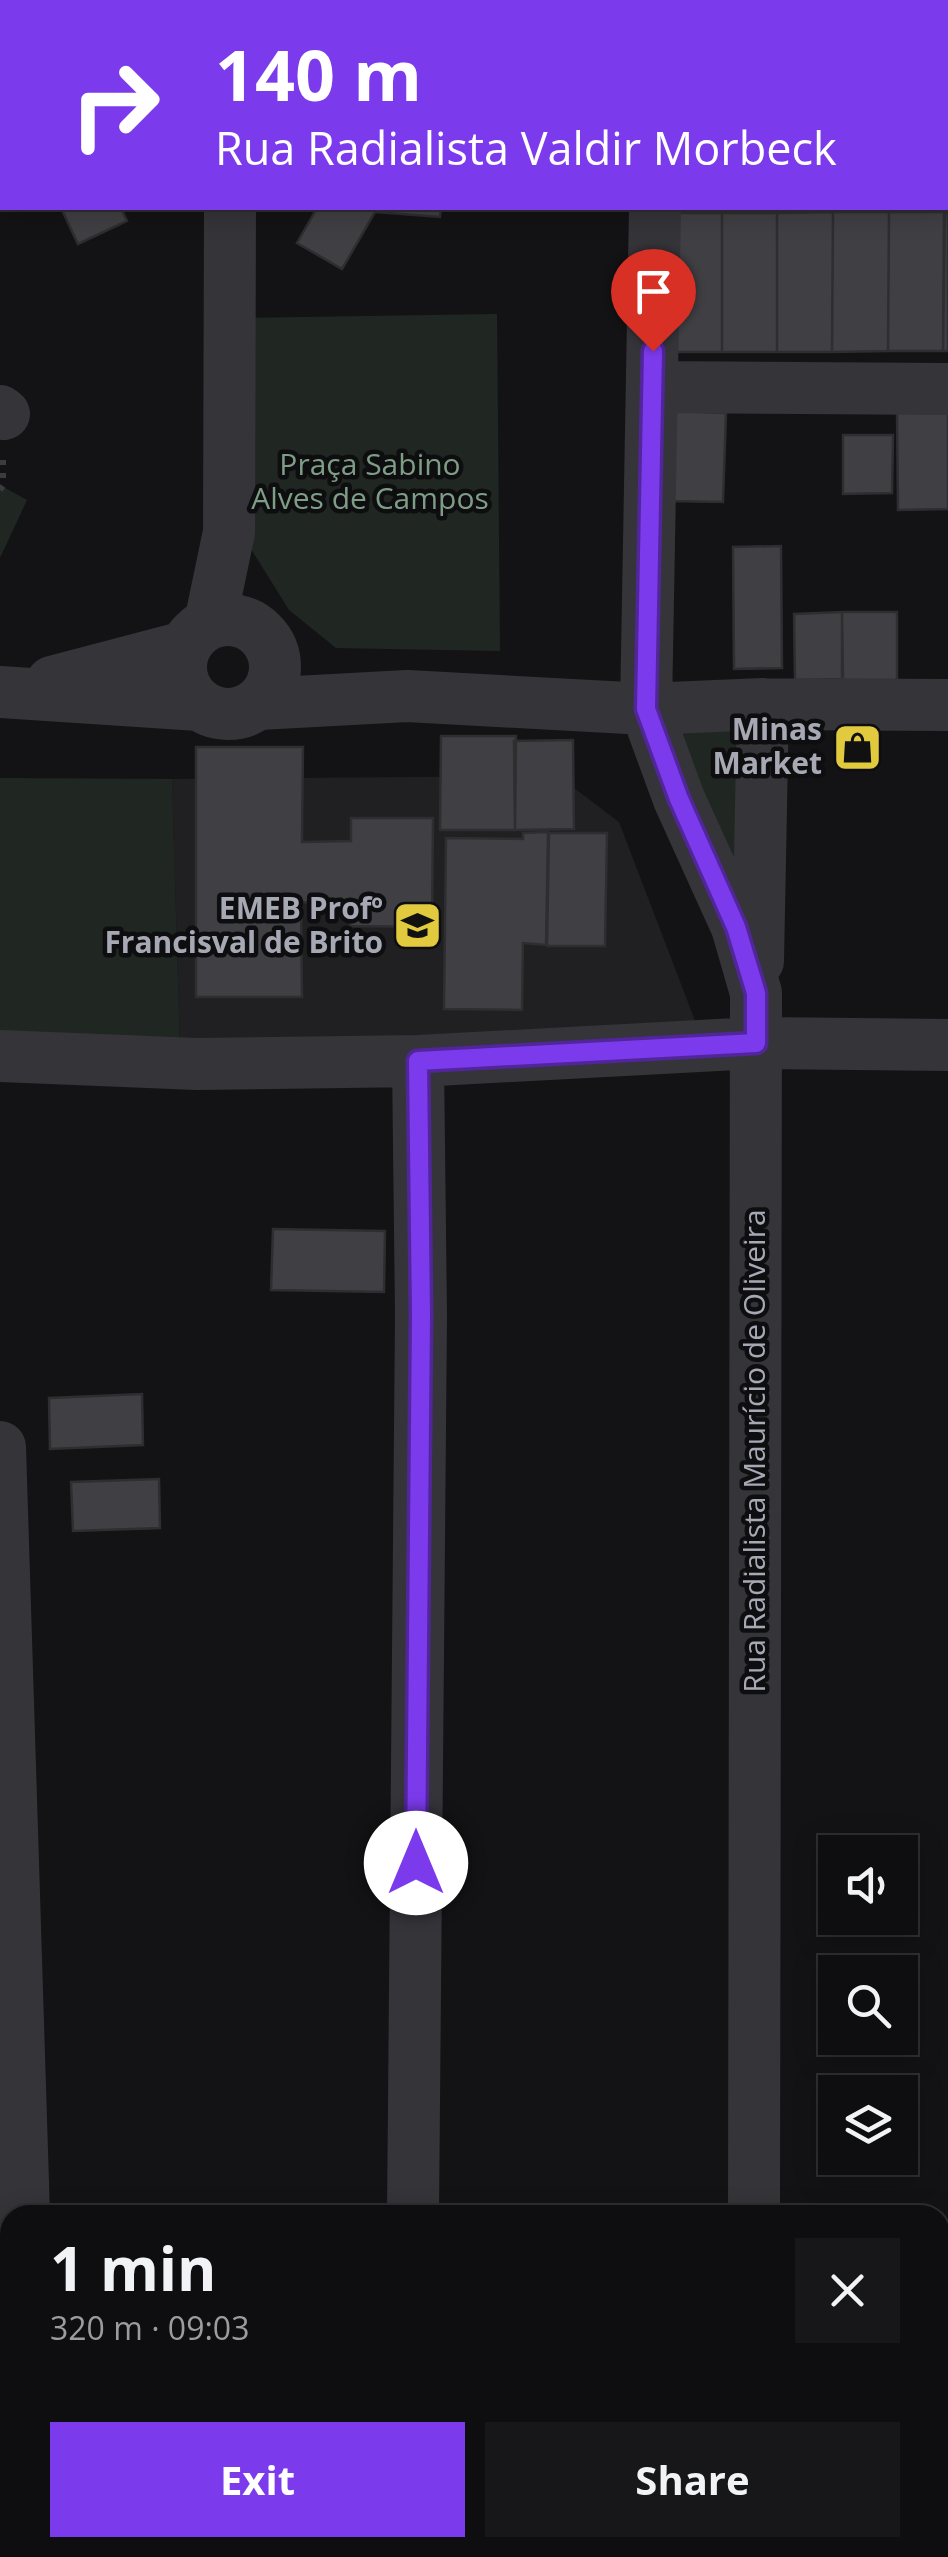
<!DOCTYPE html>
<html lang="en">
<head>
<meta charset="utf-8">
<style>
	:root { --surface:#0e0e10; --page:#171719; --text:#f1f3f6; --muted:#9b9c9f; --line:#2e2e30; --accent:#7c3aed }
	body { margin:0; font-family:"Open Sans",sans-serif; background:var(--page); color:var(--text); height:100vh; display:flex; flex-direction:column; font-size:38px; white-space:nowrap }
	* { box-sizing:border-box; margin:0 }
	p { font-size:32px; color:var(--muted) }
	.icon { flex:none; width:55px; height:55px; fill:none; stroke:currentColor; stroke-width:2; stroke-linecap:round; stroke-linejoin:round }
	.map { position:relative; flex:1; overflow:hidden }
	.panel { position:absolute; left:0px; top:2205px; width:950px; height:352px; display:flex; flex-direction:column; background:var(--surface); border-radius:30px 30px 0 0; box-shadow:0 5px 25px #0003,0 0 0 2px var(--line) }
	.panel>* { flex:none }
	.banner { position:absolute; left:0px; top:0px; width:950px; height:210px; box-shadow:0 5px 25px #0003,0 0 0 2px var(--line); background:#7c3aed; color:#fff; overflow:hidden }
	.buttons { position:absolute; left:818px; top:1835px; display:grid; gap:20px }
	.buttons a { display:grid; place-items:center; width:100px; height:100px; border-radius:0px; background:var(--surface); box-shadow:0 5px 25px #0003,0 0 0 2px var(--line); font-size:50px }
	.pin { position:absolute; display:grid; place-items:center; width:85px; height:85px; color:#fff; margin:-102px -42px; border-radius:50% 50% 50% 0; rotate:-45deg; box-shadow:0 0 10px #0007 }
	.pin .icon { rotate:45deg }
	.me { position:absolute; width:110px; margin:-55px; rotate:0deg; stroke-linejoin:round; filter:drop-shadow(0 0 8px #0008) }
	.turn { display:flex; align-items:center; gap:35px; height:210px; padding:0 50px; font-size:45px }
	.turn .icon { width:130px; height:130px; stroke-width:2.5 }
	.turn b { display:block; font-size:70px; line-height:85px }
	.round { display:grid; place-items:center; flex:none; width:105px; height:105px; border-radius:0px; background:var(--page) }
	.overview { display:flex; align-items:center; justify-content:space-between; height:170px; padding:0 50px }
	h1 { font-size:60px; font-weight:700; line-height:75px }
	.button { display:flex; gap:20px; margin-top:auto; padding:20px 50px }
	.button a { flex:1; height:115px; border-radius:0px; background:var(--accent); color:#fff; font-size:40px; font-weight:700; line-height:115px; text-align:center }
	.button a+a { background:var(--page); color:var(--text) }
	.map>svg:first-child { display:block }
	.built { fill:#201f21 }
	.green { fill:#202722 }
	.building { fill:#404044; stroke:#2e2d30; stroke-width:2.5 }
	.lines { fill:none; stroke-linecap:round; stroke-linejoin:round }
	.path { stroke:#3b3b40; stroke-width:6; stroke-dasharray:5 8; stroke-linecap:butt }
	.minor { stroke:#353439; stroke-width:52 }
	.route-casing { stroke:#51269a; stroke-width:25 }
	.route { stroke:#7c3aed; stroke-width:18 }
	.labels { text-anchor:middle; stroke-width:9; stroke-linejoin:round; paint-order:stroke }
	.park-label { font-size:30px; fill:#7e9d86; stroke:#0e0e10 }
	.poi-label { font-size:30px; font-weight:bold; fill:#a6a8b4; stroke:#0e0e10; text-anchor:end }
	.street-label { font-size:30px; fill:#a6a8b4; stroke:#0e0e10 }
</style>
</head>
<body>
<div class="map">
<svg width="948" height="2557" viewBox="0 0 948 2557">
	<rect width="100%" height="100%" fill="#131315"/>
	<path class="built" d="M558 776 619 822 699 1031 180 1050 172 779Z"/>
	<path class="green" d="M497 314 500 651 336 648 289 610 246 541 244 318Z
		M0 485 27 500 0 558Z
		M662 727 752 730V924Z
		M0 778 172 779 180 1050H0Z"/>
	<path class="building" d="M61 208H121L127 221 78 244Z
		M317 208H441L440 217 375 212 342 269 297 243Z
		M667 208H722V212L667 213Z
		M722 208H778V212L722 213Z
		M778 208H833V212H778Z
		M833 208H888V212H833Z
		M889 208H944V212H889Z
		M833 212H889L888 351 832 352Z
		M833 212 832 352H777V213Z
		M889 212H944L943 351H888Z
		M667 213H722V352H666Z
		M722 213H777V352H722Z
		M945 213H948V351H943Z
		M676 411 726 413 723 502 672 501Z
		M897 411H948V509L898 510Z
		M843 435H893L892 493 843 494Z
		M781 546 782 668 734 669 733 547Z
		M842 612H897V680H843Z
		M842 612V679L795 680 794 614Z
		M441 736H516L515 830H440Z
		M573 740 574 829 515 830 514 741Z
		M196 747H303L302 842 351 841V818H433L432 927 350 926V906L301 902 302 997H196Z
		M548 832 546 945 523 943 522 1010 444 1009 446 838 523 839V833Z
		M549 833H607L605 946H547Z
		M273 1229 385 1231 384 1292 271 1290Z
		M142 1394 143 1445 50 1449 49 1398Z
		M159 1479 160 1528 73 1531 71 1482Z"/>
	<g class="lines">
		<path class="path" d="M0 490 3 486V457"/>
		<path class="minor" d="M231 2V0
			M658 2V0
			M655 208 646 709 679 799 737 927 756 993 754 2215
			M652 387 948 389
			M0 411 4 414
			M181 667a47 47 0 1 1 94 0a47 47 0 1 1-94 0Z
			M210 623 229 532 230 208
			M52 682 185 647
			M0 692 199 705
			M259 704 407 696 646 709 763 704 948 705
			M758 961 763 704
			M0 1056 197 1064 418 1061 755 1043 948 1045
			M0 1447 24 2215
			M413 2215 421 1315 418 1061
			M0 2467H10
			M33 2548V2557
			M410 2557 411 2548
			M754 2557V2548"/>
	</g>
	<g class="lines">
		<defs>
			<path id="route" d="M416 1863 421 1315 418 1061 756 1043V993L736 927 679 799 646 709 653 351"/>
		</defs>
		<use href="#route" class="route-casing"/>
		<use href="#route" class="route"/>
	</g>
	<defs>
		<symbol id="shop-square" viewBox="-11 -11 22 22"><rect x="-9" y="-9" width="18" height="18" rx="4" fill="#e2ca3e" stroke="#0e0e10"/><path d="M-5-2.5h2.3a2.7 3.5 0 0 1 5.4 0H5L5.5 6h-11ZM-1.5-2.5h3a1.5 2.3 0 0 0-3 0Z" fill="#111"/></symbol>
		<symbol id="school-square" viewBox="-11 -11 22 22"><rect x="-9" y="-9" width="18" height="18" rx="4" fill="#e2ca3e" stroke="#0e0e10"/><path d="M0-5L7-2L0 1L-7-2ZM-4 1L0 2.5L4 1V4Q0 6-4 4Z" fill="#111"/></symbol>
	</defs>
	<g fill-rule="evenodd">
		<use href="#shop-square" x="830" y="720" width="55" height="55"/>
		<use href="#school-square" x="390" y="898" width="55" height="55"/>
	</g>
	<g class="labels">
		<g class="park-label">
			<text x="370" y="475">Praça Sabino<tspan x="370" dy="34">Alves de Campos</tspan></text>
		</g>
		<g class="poi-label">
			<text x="822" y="740">Minas<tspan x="822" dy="34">Market</tspan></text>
			<text x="383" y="919">EMEB Profº<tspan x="383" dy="34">Francisval de Brito</tspan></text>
		</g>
		<g class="street-label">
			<text transform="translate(755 1451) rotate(-90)" y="10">Rua Radialista Maurício de Oliveira</text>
		</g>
	</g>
</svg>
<div class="buttons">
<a><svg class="icon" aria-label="sound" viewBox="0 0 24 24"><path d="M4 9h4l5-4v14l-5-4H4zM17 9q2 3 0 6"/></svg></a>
<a><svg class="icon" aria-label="search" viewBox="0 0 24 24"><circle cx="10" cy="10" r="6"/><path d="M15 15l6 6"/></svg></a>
<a><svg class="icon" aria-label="layers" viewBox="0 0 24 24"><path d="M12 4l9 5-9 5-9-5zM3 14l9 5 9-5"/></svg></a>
</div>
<div class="pin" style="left:653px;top:351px;background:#d93025"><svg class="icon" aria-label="arrive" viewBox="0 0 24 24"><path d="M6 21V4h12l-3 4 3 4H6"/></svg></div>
<svg class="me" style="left:416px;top:1863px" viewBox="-20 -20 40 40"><circle r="19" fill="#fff"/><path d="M0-13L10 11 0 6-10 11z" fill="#7c3aed"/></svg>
<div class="banner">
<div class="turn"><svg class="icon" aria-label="right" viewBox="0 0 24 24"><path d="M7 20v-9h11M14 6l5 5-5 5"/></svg><div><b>140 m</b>Rua Radialista Valdir Morbeck</div></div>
</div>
<section class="panel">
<div class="overview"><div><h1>1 min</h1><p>320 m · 09:03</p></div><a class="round"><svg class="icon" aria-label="close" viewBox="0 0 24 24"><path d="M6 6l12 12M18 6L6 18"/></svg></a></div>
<div class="button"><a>Exit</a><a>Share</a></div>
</section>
</div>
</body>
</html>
